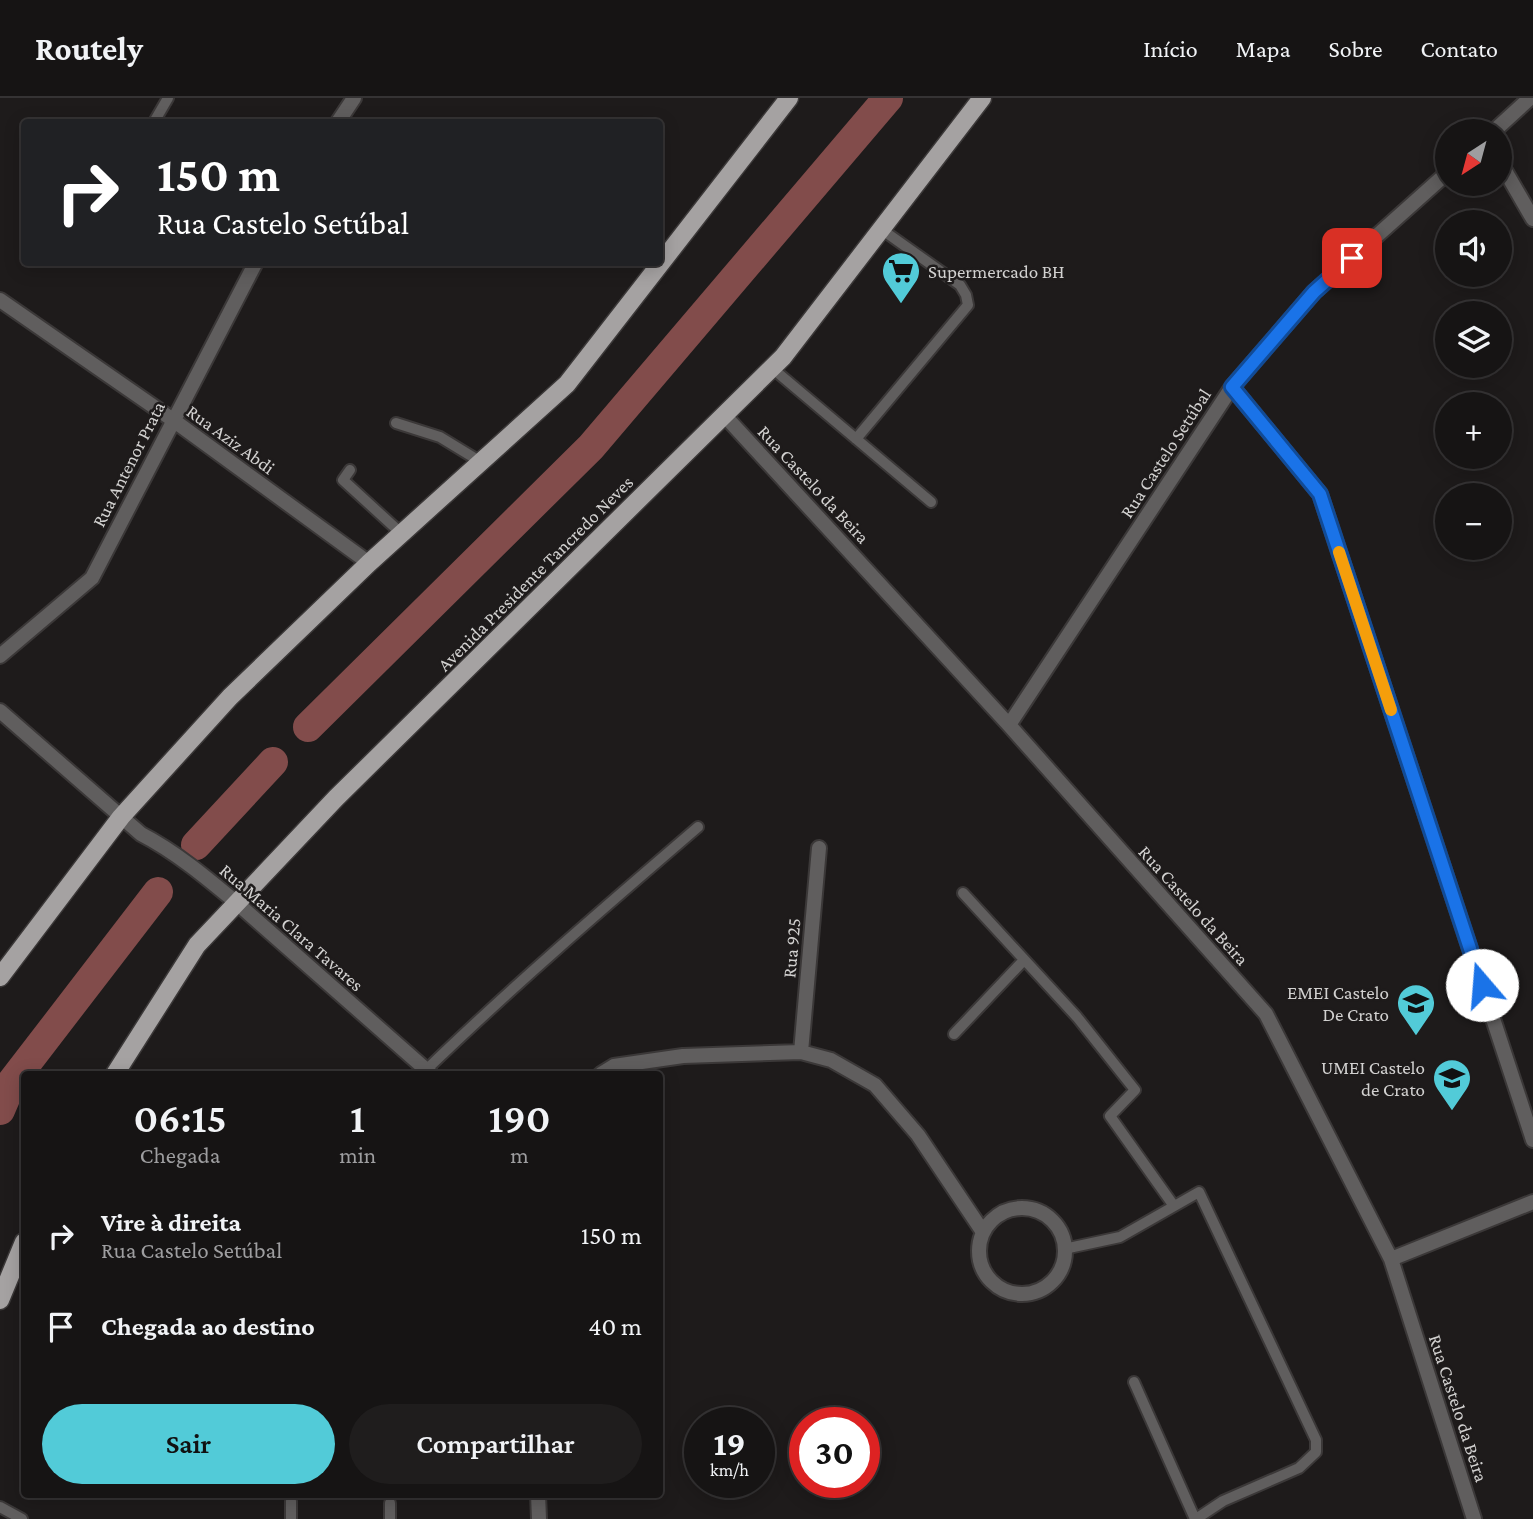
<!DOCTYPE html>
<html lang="pt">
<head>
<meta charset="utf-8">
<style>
	:root { --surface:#161414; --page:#1f1d1d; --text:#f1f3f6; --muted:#9e9ea0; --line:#353334; --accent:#52cbd8 }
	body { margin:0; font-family:"Crimson Pro",serif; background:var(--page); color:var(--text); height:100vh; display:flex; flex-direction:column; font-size:26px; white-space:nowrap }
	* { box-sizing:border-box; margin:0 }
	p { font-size:23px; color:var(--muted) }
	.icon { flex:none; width:38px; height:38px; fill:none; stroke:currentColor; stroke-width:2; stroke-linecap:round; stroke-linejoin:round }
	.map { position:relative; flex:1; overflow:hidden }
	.side { position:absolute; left:21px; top:973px; width:642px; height:427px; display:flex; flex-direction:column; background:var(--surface); border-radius:7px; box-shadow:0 4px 18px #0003,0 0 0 2px var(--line) }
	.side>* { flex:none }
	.top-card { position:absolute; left:21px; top:21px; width:642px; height:147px; border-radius:7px; box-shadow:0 4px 18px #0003,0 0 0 2px var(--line); background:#202124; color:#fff; overflow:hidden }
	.needle { width:46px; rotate:216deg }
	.buttons { position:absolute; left:1435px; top:21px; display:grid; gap:14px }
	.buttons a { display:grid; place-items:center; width:77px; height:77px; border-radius:50%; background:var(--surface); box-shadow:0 4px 18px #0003,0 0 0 2px var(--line); font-size:35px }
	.speed { position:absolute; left:684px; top:1309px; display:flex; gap:14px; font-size:35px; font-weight:700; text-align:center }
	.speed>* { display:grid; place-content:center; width:91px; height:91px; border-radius:50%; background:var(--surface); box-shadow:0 4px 18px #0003,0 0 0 2px var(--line); line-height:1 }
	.speed small { font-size:18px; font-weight:400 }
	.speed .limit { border:10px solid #d22; background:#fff; color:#111 }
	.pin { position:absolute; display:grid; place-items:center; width:60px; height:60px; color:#fff; margin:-30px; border-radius:14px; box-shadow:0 4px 10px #0006 }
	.me { position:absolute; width:77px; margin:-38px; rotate:342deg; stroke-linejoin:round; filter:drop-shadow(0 0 5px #0008) }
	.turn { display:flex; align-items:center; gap:24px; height:147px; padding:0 21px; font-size:32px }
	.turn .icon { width:91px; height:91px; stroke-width:2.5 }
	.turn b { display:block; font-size:49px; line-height:60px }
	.eta { display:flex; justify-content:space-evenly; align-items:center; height:119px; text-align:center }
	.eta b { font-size:42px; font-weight:600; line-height:49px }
	.cta { display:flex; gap:14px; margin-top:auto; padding:14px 21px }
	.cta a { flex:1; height:80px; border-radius:42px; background:var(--accent); color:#111; font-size:28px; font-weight:600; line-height:80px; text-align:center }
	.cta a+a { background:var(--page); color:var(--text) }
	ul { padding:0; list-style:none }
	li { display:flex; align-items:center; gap:21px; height:91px; padding:0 21px }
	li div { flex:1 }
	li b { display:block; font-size:26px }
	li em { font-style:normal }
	header { display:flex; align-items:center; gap:42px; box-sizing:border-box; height:98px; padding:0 35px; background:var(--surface); border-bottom:2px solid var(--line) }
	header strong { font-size:33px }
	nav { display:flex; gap:38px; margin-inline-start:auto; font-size:24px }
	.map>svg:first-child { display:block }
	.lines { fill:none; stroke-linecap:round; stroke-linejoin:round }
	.canal { stroke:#824c4b; stroke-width:30 }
	.lane-casing { stroke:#3b3838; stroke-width:14 }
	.street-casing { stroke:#3b3838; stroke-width:18 }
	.primary-casing { stroke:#3b3838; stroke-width:21 }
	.lane { stroke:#605e5e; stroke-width:10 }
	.street { stroke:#605e5e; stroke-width:14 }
	.primary { stroke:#a5a2a2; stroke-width:18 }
	.route-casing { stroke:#114b97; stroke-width:18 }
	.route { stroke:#1a73e8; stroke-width:12 }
	.slow { stroke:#f59e0b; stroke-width:12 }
	.labels { text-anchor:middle; stroke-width:5; stroke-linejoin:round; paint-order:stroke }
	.poi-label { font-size:19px; fill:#d2d1d0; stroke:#1e1b1b; text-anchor:end }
	.street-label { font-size:19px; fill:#d2d1d0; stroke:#1e1b1b }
</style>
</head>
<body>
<header>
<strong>Routely</strong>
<nav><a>Início</a><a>Mapa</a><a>Sobre</a><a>Contato</a></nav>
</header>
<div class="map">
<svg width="1533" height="1421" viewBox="0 0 1533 1421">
	<rect width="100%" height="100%" fill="#1e1b1b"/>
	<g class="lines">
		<path class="canal" d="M308 629 591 349 888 0
			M196 747 273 664
			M0 1012 12 984 158 794"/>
		<defs>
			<path id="lane" d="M154 24 168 0
				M772 270 931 404
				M396 325 440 339 481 364
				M856 341 968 207 966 197 960 187 881 131
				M350 372 343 382 402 436
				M963 795 1077 919 1135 992 1110 1018 1174 1108
				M954 936 1024 862
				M426 972C514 887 606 808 698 729
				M1064 1151 1120 1139 1199 1094 1316 1342V1354L1299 1370 1223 1403 1196 1421
				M1134 1284 1195 1421
				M291 1403V1421
				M0 1409 22 1421
				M390 1421V1405"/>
			<path id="street" d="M338 24 354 0
				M1494 33 1530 0
				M1500 64 1533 121
				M0 202 173 322 369 465
				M1232 289 1320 396 1533 1042
				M725 318 1009 627 1266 916 1391 1161 1474 1421
				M0 558 92 480 256 164
				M0 613 141 736C176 754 208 781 238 806L431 976
				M1009 627 1232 289 1314 194 1447 75
				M801 954 819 750
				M601 976 614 968 683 958 801 954 831 962 875 987 918 1037 983 1134
				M979 1153a43 43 0 1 1 86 0a43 43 0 1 1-86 0Z
				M1391 1161 1533 1104
				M538 1396 539 1421"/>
			<path id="primary" d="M0 879 121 719 230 599 369 465 567 286 789 0
				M115 976 197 847 336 700 783 259 982 0
				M0 1202 24 1144"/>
		</defs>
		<use href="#lane" class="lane-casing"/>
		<use href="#street" class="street-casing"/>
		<use href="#primary" class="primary-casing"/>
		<use href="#lane" class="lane"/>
		<use href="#street" class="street"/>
		<use href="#primary" class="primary"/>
	</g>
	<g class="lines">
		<defs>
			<path id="route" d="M1352 160 1314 194 1232 289 1320 396 1482 887"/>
		</defs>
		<use href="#route" class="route-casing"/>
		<use href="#route" class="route"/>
		<path class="slow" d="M1339 454 1391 612"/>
	</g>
	<defs>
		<symbol id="supermarket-pin" viewBox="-11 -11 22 30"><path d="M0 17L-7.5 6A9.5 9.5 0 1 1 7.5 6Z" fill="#52cbd8" stroke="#1e1b1b"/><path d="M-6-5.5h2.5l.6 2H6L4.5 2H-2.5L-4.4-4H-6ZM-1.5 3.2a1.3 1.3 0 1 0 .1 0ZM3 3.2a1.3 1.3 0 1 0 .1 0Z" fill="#111"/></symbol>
		<symbol id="school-pin" viewBox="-11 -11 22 30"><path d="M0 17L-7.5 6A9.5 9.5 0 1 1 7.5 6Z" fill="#52cbd8" stroke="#1e1b1b"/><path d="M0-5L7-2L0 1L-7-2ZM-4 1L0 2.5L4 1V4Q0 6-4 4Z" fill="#111"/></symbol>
	</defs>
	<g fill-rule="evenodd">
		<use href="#supermarket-pin" x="879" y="151" width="44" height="60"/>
		<use href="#school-pin" x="1394" y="883" width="44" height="60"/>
		<use href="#school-pin" x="1430" y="958" width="44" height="60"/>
	</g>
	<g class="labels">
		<g class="poi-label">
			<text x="928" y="180" text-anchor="start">Supermercado BH</text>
			<text x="1389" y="901">EMEI Castelo<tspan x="1389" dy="22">De Crato</tspan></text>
			<text x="1425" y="976">UMEI Castelo<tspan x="1425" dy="22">de Crato</tspan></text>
		</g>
		<g class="street-label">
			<text transform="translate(231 341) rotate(36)" y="7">Rua Aziz Abdi</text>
			<text transform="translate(1165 355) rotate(-57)" y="7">Rua Castelo Setúbal</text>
			<text transform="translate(128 366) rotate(-63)" y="7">Rua Antenor Prata</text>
			<text transform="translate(814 386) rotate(47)" y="7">Rua Castelo da Beira</text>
			<text transform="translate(535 475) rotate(-45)" y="7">Avenida Presidente Tancredo Neves</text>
			<text transform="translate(1194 807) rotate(48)" y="7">Rua Castelo da Beira</text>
			<text transform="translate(292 829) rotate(41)" y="7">Rua Maria Clara Tavares</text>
			<text transform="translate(791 850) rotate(-85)" y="7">Rua 925</text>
			<text transform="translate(1459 1310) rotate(72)" y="7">Rua Castelo da Beira</text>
		</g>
	</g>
</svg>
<div class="buttons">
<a><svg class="needle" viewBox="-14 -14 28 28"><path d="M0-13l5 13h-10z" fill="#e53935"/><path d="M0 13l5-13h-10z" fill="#9e9ea0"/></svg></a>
<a><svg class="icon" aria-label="sound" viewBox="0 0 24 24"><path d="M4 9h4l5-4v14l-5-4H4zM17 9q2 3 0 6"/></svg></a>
<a><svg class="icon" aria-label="layers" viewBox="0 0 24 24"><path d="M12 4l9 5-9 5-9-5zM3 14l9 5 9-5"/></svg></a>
<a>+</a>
<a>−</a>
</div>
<div class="speed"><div>19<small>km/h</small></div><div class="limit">30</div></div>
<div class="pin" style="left:1352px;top:160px;background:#d93025"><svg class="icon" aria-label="arrive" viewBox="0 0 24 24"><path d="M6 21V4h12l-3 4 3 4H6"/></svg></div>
<svg class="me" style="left:1482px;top:887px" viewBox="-20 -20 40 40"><circle r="19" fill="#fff"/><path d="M0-13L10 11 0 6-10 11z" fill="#1a73e8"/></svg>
<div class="top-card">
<div class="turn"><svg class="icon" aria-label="right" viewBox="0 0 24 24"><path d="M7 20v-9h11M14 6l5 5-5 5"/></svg><div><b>150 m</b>Rua Castelo Setúbal</div></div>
</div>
<section class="side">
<div class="eta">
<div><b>06:15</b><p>Chegada</p></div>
<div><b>1</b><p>min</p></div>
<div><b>190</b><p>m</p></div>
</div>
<ul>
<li><svg class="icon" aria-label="right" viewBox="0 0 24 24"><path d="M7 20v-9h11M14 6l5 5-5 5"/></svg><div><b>Vire à direita</b><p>Rua Castelo Setúbal</p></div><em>150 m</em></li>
<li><svg class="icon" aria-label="arrive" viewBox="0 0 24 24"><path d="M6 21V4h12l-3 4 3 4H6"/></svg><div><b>Chegada ao destino</b></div><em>40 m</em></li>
</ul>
<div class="cta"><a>Sair</a><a>Compartilhar</a></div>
</section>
</div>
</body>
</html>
